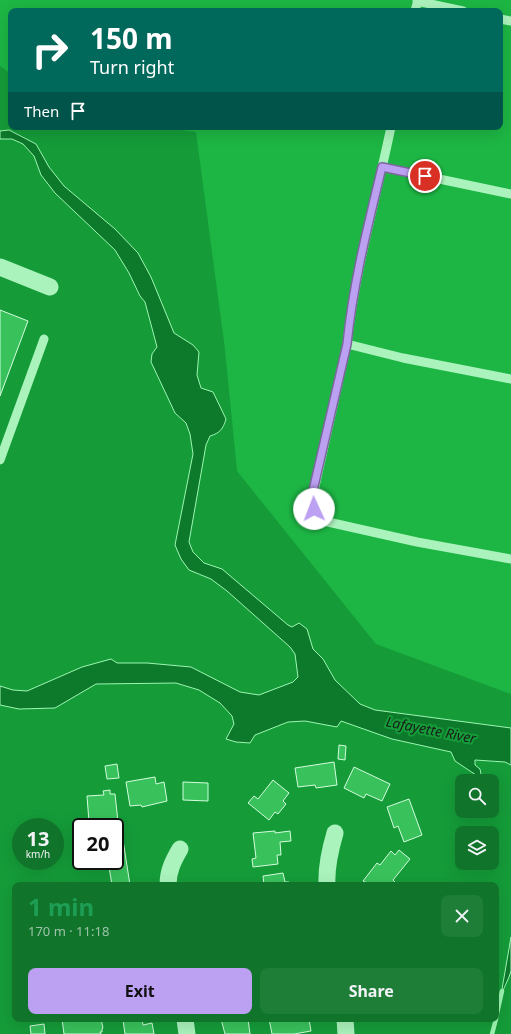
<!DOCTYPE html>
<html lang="en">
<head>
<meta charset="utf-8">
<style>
	:root { --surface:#10752b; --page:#1e7d37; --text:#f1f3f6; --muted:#9cc3a9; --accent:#bca0f2 }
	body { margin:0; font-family:"Noto Sans",sans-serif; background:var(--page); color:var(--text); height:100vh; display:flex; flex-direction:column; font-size:15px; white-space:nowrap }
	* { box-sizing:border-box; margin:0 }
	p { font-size:13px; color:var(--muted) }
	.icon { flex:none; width:22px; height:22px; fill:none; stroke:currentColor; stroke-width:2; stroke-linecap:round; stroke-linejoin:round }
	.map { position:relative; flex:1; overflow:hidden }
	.drawer { position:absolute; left:12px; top:882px; width:487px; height:140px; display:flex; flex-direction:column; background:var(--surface); border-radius:8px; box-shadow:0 4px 16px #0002 }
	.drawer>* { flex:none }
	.guide { position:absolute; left:8px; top:8px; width:495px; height:122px; border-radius:8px; box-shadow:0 4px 16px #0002; background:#00695c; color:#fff; overflow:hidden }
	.fabs { position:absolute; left:455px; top:774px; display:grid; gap:8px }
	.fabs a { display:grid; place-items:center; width:44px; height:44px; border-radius:8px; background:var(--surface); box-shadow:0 4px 16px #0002; font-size:20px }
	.speed { position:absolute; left:12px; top:818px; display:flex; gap:8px; font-size:20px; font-weight:700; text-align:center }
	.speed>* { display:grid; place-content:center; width:52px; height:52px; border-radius:50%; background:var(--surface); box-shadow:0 4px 16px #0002; line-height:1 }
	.speed small { font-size:10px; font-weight:400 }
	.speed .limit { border:2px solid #111; border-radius:6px; background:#fff; color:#111 }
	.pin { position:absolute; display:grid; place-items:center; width:34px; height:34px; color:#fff; margin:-17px; border:2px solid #fff; border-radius:50%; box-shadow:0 1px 4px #0007 }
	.me { position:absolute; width:44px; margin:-22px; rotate:358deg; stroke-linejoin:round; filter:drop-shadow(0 0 3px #0008) }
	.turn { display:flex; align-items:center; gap:14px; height:84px; padding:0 16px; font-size:18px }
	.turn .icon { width:52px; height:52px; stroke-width:2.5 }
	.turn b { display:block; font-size:28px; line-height:34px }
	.then { display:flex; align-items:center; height:38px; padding:0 16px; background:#0003; gap:8px; font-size:15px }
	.round { display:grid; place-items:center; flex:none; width:42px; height:42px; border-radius:8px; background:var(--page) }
	.overview { display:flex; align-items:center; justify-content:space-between; height:68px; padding:0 16px }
	h1 { font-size:24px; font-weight:700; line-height:30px; color:#1e9e55 }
	.primary-button { display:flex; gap:8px; margin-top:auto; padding:8px 16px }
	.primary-button a { flex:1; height:46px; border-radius:8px; background:var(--accent); color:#111; font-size:16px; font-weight:700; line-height:46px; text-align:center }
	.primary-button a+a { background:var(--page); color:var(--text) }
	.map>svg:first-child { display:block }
	.green { fill:#1db644 }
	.water { fill:#0d792b; stroke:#9df6b2 }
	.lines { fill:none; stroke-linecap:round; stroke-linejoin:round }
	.stream { stroke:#9df6b2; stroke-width:4.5 }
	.building { fill:#39c25c; stroke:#d3fddd }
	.lane { stroke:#abf3bd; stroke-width:9 }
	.street { stroke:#abf3bd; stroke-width:17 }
	.route-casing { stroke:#7a689d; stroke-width:10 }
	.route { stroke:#bca0f2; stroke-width:7 }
	.labels { text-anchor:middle; stroke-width:4; stroke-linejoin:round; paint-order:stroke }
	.water-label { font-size:14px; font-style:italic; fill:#191d1a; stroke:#159c39 }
</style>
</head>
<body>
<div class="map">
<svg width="511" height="1034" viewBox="0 0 511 1034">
	<rect width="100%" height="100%" fill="#159c39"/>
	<path class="green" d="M0 0H511V694L376 644 237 471 225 349 196 132 158 127H500V11H11V74L0 66Z"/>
	<path class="water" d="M9 130 36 144 49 167 64 186 115 229 138 253 151 277 174 333 193 345 199 352 197 375 201 388 213 392 226 419C223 429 220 433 210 436L206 445 189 542 193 552 204 563 222 569 288 625 292 627 299 623 307 629 313 649 323 659 335 680 360 704 375 710 511 728V765L505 762 475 760V765L480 769 482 779 455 761 451 752 392 739 341 721 337 727 305 721 288 722 255 735 250 743 236 742 226 739 234 724 232 716 220 703 199 690 176 683 96 684 55 708 19 709 0 705V686L13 690 27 691 82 667 111 659 117 663H147L191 667 240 692 259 695 293 682 298 677 295 654 290 647 227 591 211 579 189 570 181 559 175 545 193 454 190 434 186 423 175 413 151 362 152 354 157 347 145 302 140 296 129 273 115 250 55 193 41 175 34 156 23 144 12 139H0V131Z
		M511 937V971L509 977 501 995Z"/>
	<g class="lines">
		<path class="stream" d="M496 1018 502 991
			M492 1034 496 1019"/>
	</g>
	<path class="building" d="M0 310 28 321 0 396Z
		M339 745 346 746 345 760 338 759Z
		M334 762 337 785 316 788 315 785 298 787 295 768Z
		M117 764 119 778 107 779 105 766Z
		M354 767 390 784 382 801 366 794 364 798 344 788Z
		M155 777 156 784 164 782 167 801 142 807 141 805 130 806 126 782Z
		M273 780 289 793 283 801 286 804 278 814 275 812 269 820 248 803 254 796 258 799Z
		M183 782 208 783V801L183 800Z
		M110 790V794H115L118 822 108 823V821L89 822 87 796 104 795 103 791Z
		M409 799 422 835 404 842 398 826 394 828 387 807Z
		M275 831V833L290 831 291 841 280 842 281 855H277L278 864 253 867 252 859 256 858 253 833Z
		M123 840 130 885H112L108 861H115V841Z
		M399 850 410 859 393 880 397 884 396 885H365L367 883 363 881 377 863 380 865 391 851 395 855Z
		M283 873 285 882H289V885H264L263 876Z
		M62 1019H101L103 1028 102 1029V1032H100L101 1034H64Z
		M128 1019H142L143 1025 152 1023 154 1034H125L123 1020Z
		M221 1019H248L250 1034H225Z
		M269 1019H309L311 1031 294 1034H272Z
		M44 1024 45 1034H31L30 1026Z"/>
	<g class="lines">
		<path class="lane" d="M417 1 463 11
			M415 11 418 0
			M500 19 511 21
			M391 127C376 199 355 270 347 344L313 495C315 510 316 514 328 522L417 542 511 559
			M382 167 511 194
			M347 344 403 358 511 379
			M0 460 44 339"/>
		<path class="street" d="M0 267 50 287
			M168 885C168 871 173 861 180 849
			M327 885C326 867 330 850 335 833
			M185 1019 187 1034
			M345 1019 346 1034"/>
	</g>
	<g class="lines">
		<defs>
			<path id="route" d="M314 509 312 495 347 344C353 284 368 225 382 167L425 176"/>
		</defs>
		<use href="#route" class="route-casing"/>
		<use href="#route" class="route"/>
	</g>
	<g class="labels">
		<g class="water-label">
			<text transform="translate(431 730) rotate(11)" y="5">Lafayette River</text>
		</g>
	</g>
</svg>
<div class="fabs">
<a><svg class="icon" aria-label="search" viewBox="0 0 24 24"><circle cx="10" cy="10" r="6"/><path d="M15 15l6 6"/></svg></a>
<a><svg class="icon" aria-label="layers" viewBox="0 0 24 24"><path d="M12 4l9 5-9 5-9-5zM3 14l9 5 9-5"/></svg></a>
</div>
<div class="speed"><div>13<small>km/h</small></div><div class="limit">20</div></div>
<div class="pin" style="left:425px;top:176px;background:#d93025"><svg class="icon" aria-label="arrive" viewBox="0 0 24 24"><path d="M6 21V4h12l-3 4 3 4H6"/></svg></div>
<svg class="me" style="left:314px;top:509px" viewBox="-20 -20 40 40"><circle r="19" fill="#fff"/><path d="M0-13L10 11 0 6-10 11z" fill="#bca0f2"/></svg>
<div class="guide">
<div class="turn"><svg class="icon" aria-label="right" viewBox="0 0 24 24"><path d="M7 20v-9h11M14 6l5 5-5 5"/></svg><div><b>150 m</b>Turn right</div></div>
<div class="then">Then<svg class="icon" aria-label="arrive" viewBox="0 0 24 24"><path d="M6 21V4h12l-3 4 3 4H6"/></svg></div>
</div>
<section class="drawer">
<div class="overview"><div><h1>1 min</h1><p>170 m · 11:18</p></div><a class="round"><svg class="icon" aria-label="close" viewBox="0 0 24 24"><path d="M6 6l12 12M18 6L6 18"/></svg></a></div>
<div class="primary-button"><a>Exit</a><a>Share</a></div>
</section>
</div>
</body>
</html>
